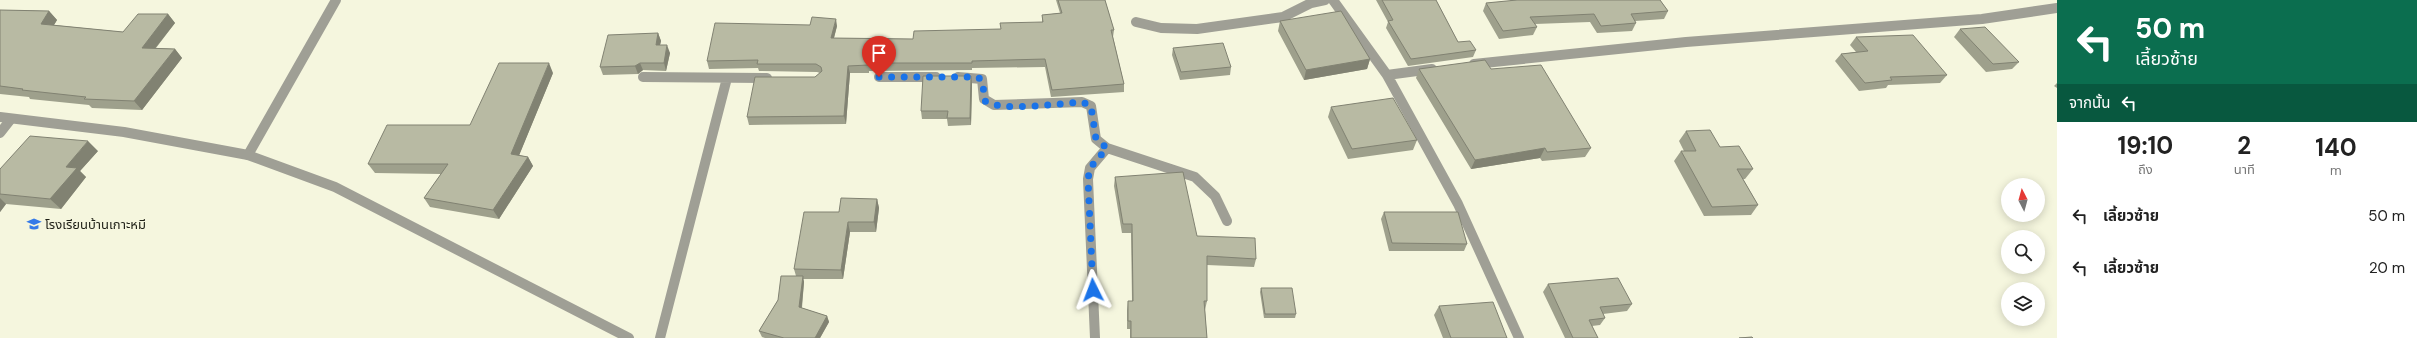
<!DOCTYPE html>
<html lang="th">
<head>
<meta charset="utf-8">
<style>
	:root { --surface:#fff; --page:#f2f2f2; --text:#222; --muted:#767676 }
	body { margin:0; font-family:"DM Sans","Noto Sans Thai",sans-serif; background:var(--page); color:var(--text); height:100vh; display:flex; flex-direction:column; font-size:15px; white-space:nowrap }
	* { box-sizing:border-box; margin:0 }
	p { font-size:13px; color:var(--muted) }
	.icon { flex:none; width:22px; height:22px; fill:none; stroke:currentColor; stroke-width:2; stroke-linecap:round; stroke-linejoin:round }
	.map { position:relative; flex:1; overflow:hidden }
	.side { display:flex; flex-direction:column; background:var(--surface); width:360px }
	.side>* { flex:none }
	.top-card { background:#0b6e4f; color:#fff; overflow:hidden }
	.needle { width:26px; rotate:354deg }
	.controls { position:absolute; left:2001px; top:178px; display:grid; gap:8px }
	.controls a { display:grid; place-items:center; width:44px; height:44px; border-radius:50%; background:var(--surface); box-shadow:0 2px 10px #0003; font-size:20px }
	.pin { position:absolute; display:grid; place-items:center; width:34px; height:34px; color:#fff; margin:-41px -17px; border-radius:50% 50% 50% 0; rotate:-45deg; box-shadow:0 0 4px #0007 }
	.pin .icon { rotate:45deg }
	.me { position:absolute; width:44px; margin:-22px; rotate:357deg; stroke-linejoin:round; filter:drop-shadow(0 0 3px #0008) }
	.turn { display:flex; align-items:center; gap:14px; height:84px; padding:0 12px; font-size:18px }
	.turn .icon { width:52px; height:52px; stroke-width:2.5 }
	.turn b { display:block; font-size:28px; line-height:34px }
	.then { display:flex; align-items:center; height:38px; padding:0 12px; background:#0003; gap:8px; font-size:15px }
	.eta { display:flex; justify-content:space-evenly; align-items:center; height:68px; text-align:center }
	.eta b { font-size:24px; font-weight:700; line-height:28px }
	ul { padding:0; list-style:none }
	li { display:flex; align-items:center; gap:12px; height:52px; padding:0 12px }
	li div { flex:1 }
	li b { display:block; font-size:15px }
	li em { font-style:normal }
	main { display:flex; flex:1; min-height:0 }
	.map>svg:first-child { display:block }
	.lines { fill:none; stroke-linecap:round; stroke-linejoin:round }
	.service { stroke:#9f9f95; stroke-width:10 }
	.minor { stroke:#9f9f95; stroke-width:10 }
	.tertiary { stroke:#9f9f95; stroke-width:10 }
	.wall { fill:#9ea08c }
	.shaded-wall { fill:#818272 }
	.building { fill:#b8baa3; stroke:#818272 }
	.route { stroke:#1a73e8; stroke-width:7; stroke-dasharray:0 12.6 }
	.labels { text-anchor:middle; stroke-width:3; stroke-linejoin:round; paint-order:stroke }
	.poi-label { font-size:13px; fill:#1e1f16; stroke:#f5f6de; text-anchor:start }
</style>
</head>
<body>
<main>
<div class="map">
<svg width="2057" height="338" viewBox="0 0 2057 338">
	<rect width="100%" height="100%" fill="#f5f6de"/>
	<g class="lines">
		<path class="service" d="M0 133 11 119"/>
		<path class="minor" d="M1333 0 1387 75 1458 204 1519 338
			M1136 22 1161 28 1197 29 1283 17 1311 3 1325 0
			M1474 64 1686 42 1982 19 2057 8
			M1387 75 1432 69
			M643 77 767 78
			M879 77H936
			M958 77 982 79 984 99 994 105 1082 102 1091 106 1096 139 1107 148 1090 168 1088 179 1095 338
			M1107 148 1195 177 1215 196 1227 221
			M248 155 336 0
			M660 338 727 78"/>
		<path class="tertiary" d="M0 117 124 132 248 155 335 187 629 338"/>
	</g>
	<path class="wall" d="M1056 0H1105L1114 30 1113 37 1124 84V92L1051 97 1045 67 972 68V70L869 71V73H850L846 124 749 125 747 117 815 77 820 73 817 72 759 71 758 68 709 69 707 61 837 26 834 38 913 39 1001 29 1042 22V15L1060 13Z
		M1376 0H1436L1458 42 1476 50 1473 57 1408 66 1386 28 1388 22Z
		M1510 0H1660L1668 11 1664 19 1635 21 1636 23 1632 31 1597 33 1590 22 1535 24 1537 27 1533 35 1499 39 1483 11 1486 3 1510 1Z
		M0 10 49 11 57 20 54 25 123 32 168 14 175 23 156 48 175 49 182 58 142 110 92 108 89 105 30 99 29 97 0 94Z
		M1280 21 1370 59 1367 69 1304 80 1278 31Z
		M1960 29 2019 62 2012 69 1986 72 1954 37Z
		M658 33 661 41 660 45 670 53 666 71 643 70 638 74 603 75 600 67Z
		M1856 37 1947 75 1940 83 1888 85 1886 88 1859 91 1835 61 1841 54 1856 52 1850 45Z
		M1173 48 1231 67 1230 75 1180 80 1172 55Z
		M1419 69H1491L1591 148 1585 157 1542 161 1540 158 1471 169 1416 78Z
		M553 73 519 155 528 157 533 166 499 219 430 207 424 198 441 174 375 173 368 164 470 125Z
		M971 76 972 84 971 125 948 126 947 119H922L921 111Z
		M2057 83V88L2054 86Z
		M1331 107 1417 140 1413 150 1348 159 1328 117Z
		M1686 131 1720 147 1753 169 1745 179H1743L1758 205 1751 215 1704 216 1674 161 1681 151H1684L1679 141Z
		M98 151 80 171 86 177 61 209 6 204 0 212V169Z
		M1115 177 1197 236 1256 259 1254 267 1207 265V301L1205 310 1207 338H1130V329H1127V310L1128 301H1132L1131 233H1122L1114 186Z
		M877 199 879 208 876 232H850L843 279H803L804 282 802 308 827 316 829 322 820 338H765L762 337 759 331 778 300 796 276 794 269 839 212Z
		M1384 212 1467 244 1464 251H1389L1381 219Z
		M1548 284 1632 304 1627 311 1603 314 1605 318 1600 325 1592 326 1598 338H1565L1543 292Z
		M1261 288 1296 314 1295 318H1264L1260 292Z
		M1439 306 1507 338H1443L1434 315Z"/>
	<path class="shaded-wall" d="M49 11 57 20 49 33 41 24Z
		M168 14 175 23 149 56 142 48Z
		M836 19 837 26 832 45 831 38Z
		M658 33 661 41 658 53 656 45Z
		M667 45 670 53 666 71 664 63Z
		M175 49 182 58 142 110 134 101Z
		M1370 59 1367 69 1304 80 1306 70Z
		M549 63 553 73 516 163 511 154Z
		M640 63 643 70 638 74 635 66Z
		M848 66 850 73 846 124 844 116Z
		M971 76 972 84 971 125 970 118Z
		M88 141 98 151 80 171 86 177 61 209 50 199 66 167Z
		M1545 148 1540 158 1471 169 1475 160Z
		M528 157 533 166 499 219 493 210Z
		M0 198 6 204 0 212Z
		M877 199 879 208 876 232 874 222Z
		M848 222 850 232 843 279 841 270Z
		M803 276 804 282 801 314 799 307Z
		M827 316 829 322 820 338H815Z"/>
	<path class="building" d="M1058 0H1105L1114 30H1111L1124 84 1052 90 1045 59 972 61V63H868V65L848 66 844 116 747 117 755 77H815L822 71 821 67 816 64H757L758 60 707 61 715 23 810 25 812 17 836 19 831 38 913 39 914 31 1001 29 1000 23 1043 22 1042 15 1062 13Z
		M1382 0H1436L1458 42 1470 41 1476 50 1411 59 1388 21 1393 20Z
		M1517 0H1660L1668 11 1631 14 1636 23 1601 26 1594 14 1530 17 1537 27 1503 31 1486 3Z
		M0 10 49 11 41 24 123 32 138 14H168L142 48 175 49 134 101 84 99 86 97 22 90 23 89 0 86Z
		M1341 11 1370 59 1306 70 1280 21Z
		M1985 27 2019 62 1993 64 1960 29Z
		M658 33 656 45H667L664 63H640L635 66 600 67 608 35Z
		M1913 35 1947 75 1890 77 1892 80 1865 83 1841 54 1868 51 1856 37Z
		M1223 43 1231 67 1181 72 1173 48Z
		M1485 60 1491 69 1541 65 1591 148 1547 152 1545 148 1475 160 1419 69Z
		M499 63H549L511 154 528 157 493 210 424 198 448 164H368L387 125H470Z
		M923 76H971L970 118H947L948 111H921Z
		M1393 98 1417 140 1352 149 1331 107Z
		M1710 130 1720 147 1739 146 1753 169H1737L1758 205 1712 207 1681 151H1696L1686 131Z
		M30 136 88 141 66 167 77 168 50 199 0 194V169Z
		M1183 172 1197 236 1255 238 1256 259 1207 256V301H1204L1207 338H1131V321H1128V301H1133L1132 224H1123L1115 177Z
		M841 198 877 199 874 222H848L841 270 794 269 804 212H839Z
		M1384 212H1458L1467 244 1392 243Z
		M781 276H803L799 307 827 316 815 338H784L759 331 778 300Z
		M1618 278 1632 304 1600 307 1605 318 1589 320 1598 338H1573L1548 284Z
		M1261 288H1292L1296 314H1265Z
		M1493 302 1507 338H1451L1439 306Z
		M1752 337 1753 338H1739Z"/>
	<g class="lines">
		<path class="route" d="M879 77H978L983 82 984 100C998 113 1062 103 1082 102L1091 106 1096 139 1107 148 1090 168 1088 179 1093 290"/>
	</g>
	<defs>
		<symbol id="school-bare" viewBox="-9 -9 18 18"><path d="M0-5L7-2L0 1L-7-2ZM-4 1L0 2.5L4 1V4Q0 6-4 4Z" fill="#357ae8" stroke="#f5f6de" stroke-width="2.5" paint-order="stroke"/></symbol>
	</defs>
	<g fill-rule="evenodd">
		<use href="#school-bare" x="24" y="214" width="20" height="20"/>
	</g>
	<g class="labels">
		<g class="poi-label">
			<text x="45" y="229">โรงเรียนบ้านเกาะหมี</text>
		</g>
	</g>
</svg>
<div class="controls">
<a><svg class="needle" viewBox="-14 -14 28 28"><path d="M0-13l5 13h-10z" fill="#e53935"/><path d="M0 13l5-13h-10z" fill="#767676"/></svg></a>
<a><svg class="icon" aria-label="search" viewBox="0 0 24 24"><circle cx="10" cy="10" r="6"/><path d="M15 15l6 6"/></svg></a>
<a><svg class="icon" aria-label="layers" viewBox="0 0 24 24"><path d="M12 4l9 5-9 5-9-5zM3 14l9 5 9-5"/></svg></a>
</div>
<div class="pin" style="left:879px;top:77px;background:#d93025"><svg class="icon" aria-label="arrive" viewBox="0 0 24 24"><path d="M6 21V4h12l-3 4 3 4H6"/></svg></div>
<svg class="me" style="left:1093px;top:290px" viewBox="-20 -20 40 40"><path d="M0-17L14 15 0 8-14 15z" fill="#1a73e8" stroke="#fff" stroke-width="4"/></svg>
</div>
<section class="side">
<div class="top-card">
<div class="turn"><svg class="icon" aria-label="left" viewBox="0 0 24 24"><path d="M17 20v-9H6M10 6l-5 5 5 5"/></svg><div><b>50 m</b>เลี้ยวซ้าย</div></div>
<div class="then">จากนั้น<svg class="icon" aria-label="left" viewBox="0 0 24 24"><path d="M17 20v-9H6M10 6l-5 5 5 5"/></svg></div>
</div>
<div class="eta">
<div><b>19:10</b><p>ถึง</p></div>
<div><b>2</b><p>นาที</p></div>
<div><b>140</b><p>m</p></div>
</div>
<ul>
<li><svg class="icon" aria-label="left" viewBox="0 0 24 24"><path d="M17 20v-9H6M10 6l-5 5 5 5"/></svg><div><b>เลี้ยวซ้าย</b></div><em>50 m</em></li>
<li><svg class="icon" aria-label="left" viewBox="0 0 24 24"><path d="M17 20v-9H6M10 6l-5 5 5 5"/></svg><div><b>เลี้ยวซ้าย</b></div><em>20 m</em></li>
</ul>
</section>
</main>
</body>
</html>
